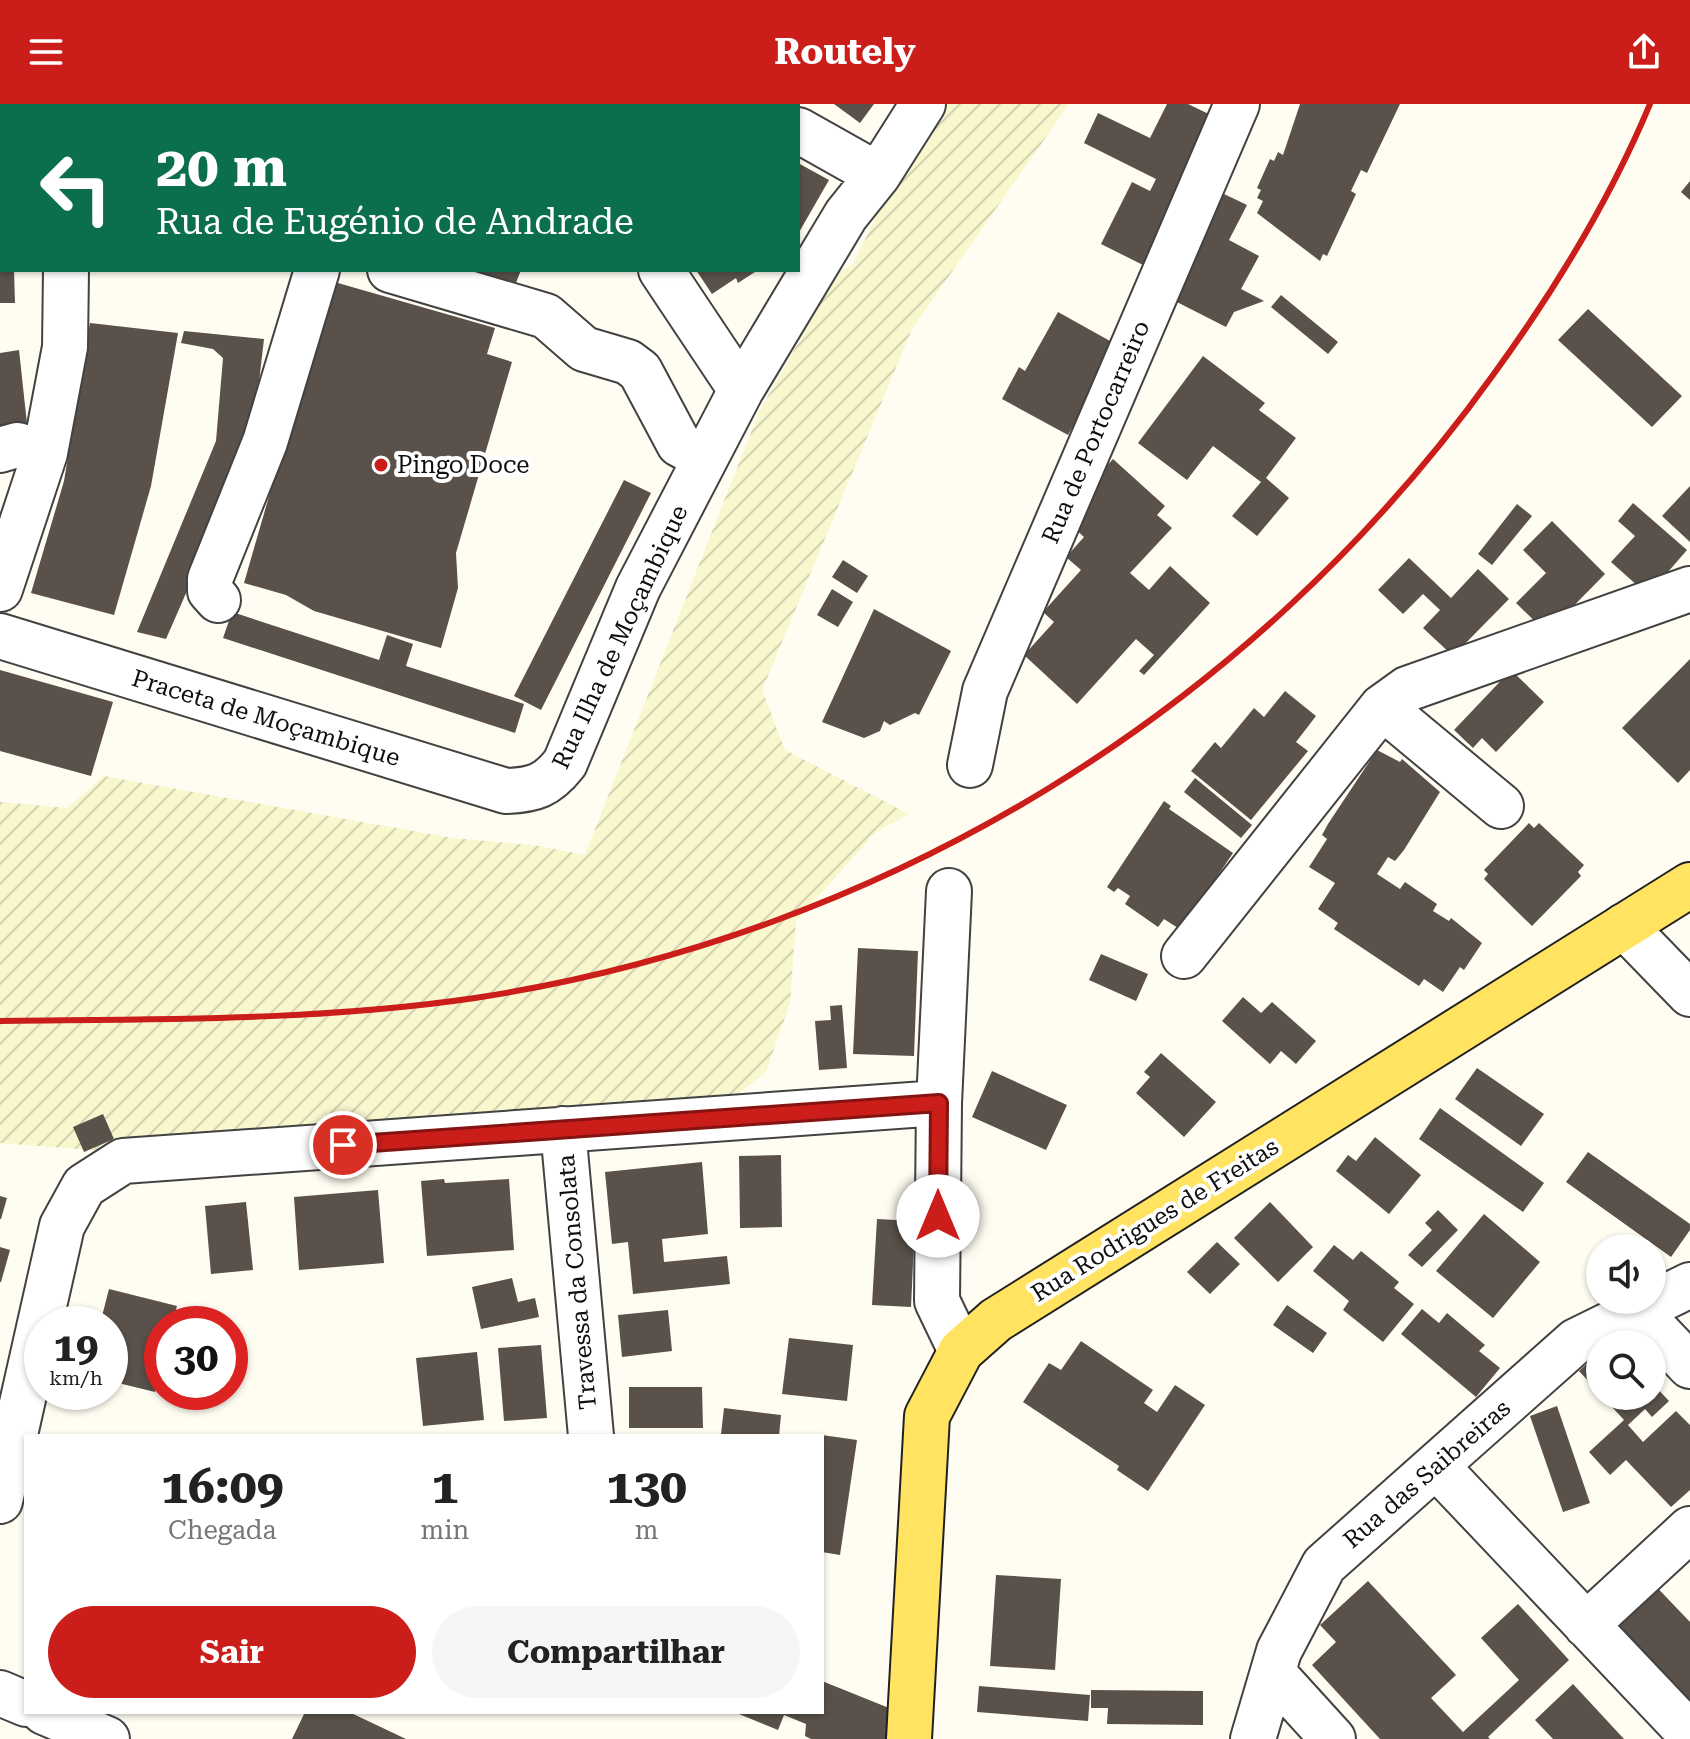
<!DOCTYPE html>
<html lang="pt">
<head>
<meta charset="utf-8">
<style>
	:root { --surface:#fff; --page:#f6f6f6; --text:#222; --muted:#767676; --accent:#cb1e1a }
	body { margin:0; font-family:"Roboto Serif",serif; background:var(--page); color:var(--text); height:100vh; display:flex; flex-direction:column; font-size:30px; white-space:nowrap }
	* { box-sizing:border-box; margin:0 }
	p { font-size:26px; color:var(--muted) }
	.icon { flex:none; width:44px; height:44px; fill:none; stroke:currentColor; stroke-width:2; stroke-linecap:round; stroke-linejoin:round }
	.map { position:relative; flex:1; overflow:hidden }
	.sheet { position:absolute; left:24px; top:1330px; width:800px; height:280px; display:flex; flex-direction:column; background:var(--surface); border-radius:0px; box-shadow:0 2px 6px #0004 }
	.sheet>* { flex:none }
	.guide { position:absolute; left:0px; top:0px; width:800px; height:168px; box-shadow:0 2px 6px #0004; background:#0b6e4f; color:#fff; overflow:hidden }
	.controls { position:absolute; left:1586px; top:1130px; display:grid; gap:16px }
	.controls a { display:grid; place-items:center; width:80px; height:80px; border-radius:50%; background:var(--surface); box-shadow:0 2px 6px #0004; font-size:40px }
	.speed { position:absolute; left:24px; top:1202px; display:flex; gap:16px; font-size:40px; font-weight:700; text-align:center }
	.speed>* { display:grid; place-content:center; width:104px; height:104px; border-radius:50%; background:var(--surface); box-shadow:0 2px 6px #0004; line-height:1 }
	.speed small { font-size:20px; font-weight:400 }
	.speed .limit { border:12px solid #d22; background:#fff; color:#111 }
	.pin { position:absolute; display:grid; place-items:center; width:68px; height:68px; color:#fff; margin:-34px; border:4px solid #fff; border-radius:50%; box-shadow:0 2px 8px #0007 }
	.me { position:absolute; width:88px; margin:-44px; rotate:0deg; stroke-linejoin:round; filter:drop-shadow(0 0 6px #0008) }
	.turn { display:flex; align-items:center; gap:28px; height:168px; padding:0 24px; font-size:36px }
	.turn .icon { width:104px; height:104px; stroke-width:2.5 }
	.turn b { display:block; font-size:56px; line-height:68px }
	.eta { display:flex; justify-content:space-evenly; align-items:center; height:136px; text-align:center }
	.eta b { font-size:48px; font-weight:700; line-height:56px }
	.cta { display:flex; gap:16px; margin-top:auto; padding:16px 24px }
	.cta a { flex:1; height:92px; border-radius:48px; background:var(--accent); color:#fff; font-size:32px; font-weight:700; line-height:92px; text-align:center }
	.cta a+a { background:var(--page); color:var(--text) }
	header { display:flex; justify-content:space-between; align-items:center; height:104px; padding:0 24px; background:var(--accent); color:#fff; font-size:36px; font-weight:700 }
	.map>svg:first-child { display:block }
	.farmland { fill:url(#farmland-furrows) }
	.building { fill:#59514a }
	.lines { fill:none; stroke-linecap:round; stroke-linejoin:round }
	.minor-casing { stroke:#424242; stroke-width:48 }
	.major-casing { stroke:#202020; stroke-width:48 }
	.minor { stroke:#fff; stroke-width:44 }
	.major { stroke:#ffe361; stroke-width:44 }
	.rail { stroke:#cb1e1a; stroke-width:6 }
	.route-casing { stroke:#841411; stroke-width:20 }
	.route { stroke:#cb1e1a; stroke-width:14 }
	.poi-dot { fill:#cb1e1a; stroke:#fff; stroke-width:3 }
	.labels { text-anchor:middle; stroke-width:8; stroke-linejoin:round; paint-order:stroke }
	.street-label { font-size:24px; fill:#0f0f0f; stroke:#fff }
	.poi-label { font-size:24px; fill:#0f0f0f; stroke:#fff; text-anchor:start }
</style>
</head>
<body>
<header><svg class="icon" aria-label="menu" viewBox="0 0 24 24"><path d="M4 6h16M4 12h16M4 18h16"/></svg>Routely<svg class="icon" aria-label="share" viewBox="0 0 24 24"><path d="M12 15V3M7 8l5-5 5 5M5 13v7h14v-7"/></svg></header>
<div class="map">
<svg width="1690" height="1635" viewBox="0 0 1690 1635">
	<defs>
		<pattern id="farmland-furrows" width="10" height="10" patternUnits="userSpaceOnUse" patternTransform="scale(2)"><rect width="10" height="10" fill="#f8f7ce"/><path d="M-1 1l2-2M0 10L10 0M9 11l2-2" fill="none" stroke="#d3d3b0"/></pattern>
	</defs>
	<rect width="100%" height="100%" fill="#fffdf1"/>
	<path class="farmland" d="M931 0H1069L912 225 762 586 785 646 909 710 876 728 796 817 790 899 766 968 731 996 393 1015 91 1046 0 1039V698L67 704 104 672 453 734 540 742 585 751 759 308 839 167 853 160Z"/>
	<path class="building" d="M834 0H874L860 19Z
		M1167 0H1188L1217 14 1145 162 1101 140 1132 78 1150 87 1156 75 1084 39 1098 9 1150 34Z
		M1300 0H1400L1367 69 1361 66 1351 87 1356 90 1327 152 1323 150 1320 157 1257 109 1263 97 1257 94 1261 86 1257 84 1270 55 1274 57 1278 48 1283 51Z
		M798 59 829 76 798 130Z
		M1690 77V96L1681 88Z
		M1222 89 1247 101 1229 136 1259 152 1241 185 1264 197 1234 208 1226 223 1169 194Z
		M0 166H14L15 199H0Z
		M482 166H521L514 184 480 173Z
		M696 166H758L738 179 736 174 712 190Z
		M331 177 495 224 487 250 512 258 456 449 458 484 441 544 314 507 286 491 244 479Z
		M1281 191 1338 238 1328 250 1271 203Z
		M1588 205 1682 292 1652 323 1558 236Z
		M1058 208 1119 242 1068 331 1002 295 1019 263 1025 267Z
		M90 219 178 229 151 382 114 511 31 489 64 377Z
		M184 227 264 235 252 338 166 535 137 528 216 337 223 254 213 245 181 239Z
		M19 246 28 329 0 332V249Z
		M1203 252 1265 299 1259 306 1296 334 1266 374 1289 394 1257 432 1232 412 1261 378 1213 342 1187 376 1138 339Z
		M1113 355 1165 402 1157 411 1172 424 1130 469 1149 486 1170 462 1210 499 1144 571 1139 567 1154 551 1136 535 1077 600 1024 551 1054 518 1043 508 1081 466 1066 453 1084 433 1061 412Z
		M624 376 651 389 541 606 514 592Z
		M1690 382V438L1662 412Z
		M1633 399 1687 446 1648 491 1611 458 1635 432 1618 417Z
		M1517 400 1532 412 1492 461 1478 450Z
		M1552 417 1605 470 1547 529 1516 499 1546 469 1523 446Z
		M1409 454 1451 494 1478 465 1509 495 1453 552 1423 524 1440 506 1423 490 1403 510 1378 486Z
		M843 456 868 472 857 489 832 473Z
		M832 485 853 498 838 523 817 511Z
		M874 505 951 547 919 611 915 609 890 621 884 617 880 627 864 634 822 618Z
		M232 508 379 556 387 531 413 540 406 562 524 600 515 629 223 534Z
		M1690 555V666L1678 679 1622 624Z
		M0 566 113 598 91 672 0 647Z
		M1511 566 1544 598 1496 648 1482 634 1473 644 1454 626Z
		M1285 587 1316 612 1296 638 1308 647 1251 716 1191 667 1215 638 1221 644 1254 604 1264 613Z
		M1377 646 1400 658 1402 655 1440 688 1404 746 1395 757 1388 753 1377 770 1400 785 1405 778 1437 800 1433 807 1449 817 1451 814 1482 839 1464 866 1460 863 1443 888 1424 875 1419 882 1334 825 1338 819 1318 805 1335 779 1309 763 1327 735 1322 731 1328 720Z
		M1195 674 1252 721 1241 734 1184 688Z
		M1164 697 1171 702 1169 705 1233 749 1181 826 1164 815 1158 823 1125 800 1130 792 1118 784 1114 788 1107 783Z
		M1529 719 1534 724 1539 719 1584 761 1578 768 1581 772 1532 822 1484 775 1488 770 1484 766Z
		M858 844 918 847 914 952 853 950Z
		M1101 850 1148 870 1136 897 1089 876Z
		M1243 893 1261 909 1272 898 1316 937 1296 960 1281 947 1270 960 1222 917Z
		M842 901 847 964 819 966 815 917 831 916 830 902Z
		M1161 949 1216 998 1184 1033 1136 989 1150 973 1144 968Z
		M1477 964 1544 1010 1521 1042 1455 995Z
		M992 967 1067 1001 1046 1046 972 1013Z
		M1440 1004 1544 1079 1523 1108 1419 1035Z
		M103 1010 114 1035 84 1048 73 1023Z
		M1375 1033 1421 1071 1389 1110 1336 1067 1348 1051 1356 1057Z
		M1588 1048 1690 1120V1126L1671 1153 1566 1078Z
		M781 1051 782 1123 740 1124 739 1052Z
		M702 1058 708 1130 662 1135 664 1158 727 1152 730 1180 633 1190 628 1138 612 1140 605 1068Z
		M444 1075 445 1079 509 1075 514 1146 427 1152 421 1077Z
		M378 1086 384 1159 299 1166 294 1093Z
		M0 1092 7 1094 1 1115H0Z
		M246 1098 253 1166 211 1170 205 1102Z
		M1270 1098 1313 1143 1278 1178 1234 1134Z
		M1438 1106 1458 1126 1422 1163 1408 1151 1432 1126 1425 1119Z
		M1484 1110 1540 1158 1493 1214 1436 1167Z
		M877 1115 915 1117 911 1203 872 1201Z
		M1217 1138 1240 1160 1210 1190 1187 1168Z
		M1334 1141 1353 1156 1361 1147 1399 1178 1394 1184 1414 1200 1383 1238 1343 1206 1349 1197 1313 1167Z
		M0 1143 10 1146 1 1178H0Z
		M512 1174 518 1198 535 1194 539 1213 481 1225 472 1183Z
		M109 1185 177 1202 172 1220H162V1261L155 1288 110 1277V1220H100Z
		M1287 1201 1327 1229 1313 1249 1273 1221Z
		M1422 1205 1439 1219 1447 1209 1485 1241 1479 1247 1500 1264 1476 1293 1401 1230Z
		M668 1206 672 1247 622 1253 618 1211Z
		M789 1234 853 1241 847 1297 782 1290Z
		M1081 1237 1153 1286 1144 1299 1157 1308 1175 1281 1205 1301 1148 1387 1117 1366 1119 1362 1023 1298 1049 1259 1061 1266Z
		M541 1241 547 1314 504 1317 498 1244Z
		M477 1248 484 1316 423 1322 416 1254Z
		M1600 1248V1290L1579 1267Z
		M1652 1279 1669 1297 1652 1313 1645 1305 1628 1321 1643 1338 1676 1307 1690 1321V1386L1671 1403 1626 1356 1610 1371 1589 1348 1624 1316 1602 1292H1652Z
		M629 1283H702L703 1324H629Z
		M1557 1302 1590 1399 1563 1408 1530 1312Z
		M724 1304 781 1311 779 1332 721 1330Z
		M822 1331 857 1336 840 1451 822 1448Z
		M996 1471 1061 1475 1055 1566 990 1562Z
		M1648 1474 1690 1518V1600L1607 1512Z
		M1368 1477 1456 1571 1431 1594 1463 1628 1519 1576 1481 1534 1518 1500 1569 1556 1488 1633 1490 1635H1380L1312 1561 1336 1538 1320 1521Z
		M822 1577 889 1604 886 1635H811L805 1632 806 1620 784 1611 778 1626 734 1608H822Z
		M1573 1580 1624 1635H1553L1535 1616Z
		M979 1582 1090 1591 1088 1617 977 1608Z
		M1091 1586 1203 1587V1621L1107 1620 1108 1604H1091Z
		M305 1608H349L406 1635H292Z"/>
	<g class="lines">
		<defs>
			<path id="minor" d="M537 0 538 2
				M753 0 756 2
				M697 2 698 0
				M798 26 878 71
				M0 29 2 28
				M390 166 546 212 584 245 628 258 640 267 679 340 705 354
				M661 166 741 286
				M0 346 17 341 45 349
				M0 485 45 349 65 243 66 166
				M218 496 210 487V475L265 338 317 166
				M0 532 506 687C534 686 547 682 565 659L638 484 741 286 846 111 878 71 923 0
				M1382 603 1501 702
				M970 661 985 587 1237 0
				M949 787 939 999 937 1197 961 1247
				M1624 822 1690 890
				M1184 852 1382 603 1407 585 1690 485
				M563 1025 591 1332
				M1636 1205 1690 1262
				M1437 1363 1690 1630
				M0 1397 62 1122 84 1082 123 1057 939 999
				M1586 1521 1690 1425
				M1273 1569 1333 1635
				M0 1589 26 1600
				M44 1608 107 1635
				M1253 1635 1279 1547 1324 1461 1576 1237 1690 1181"/>
			<path id="major" d="M909 1635 927 1312 961 1247 996 1216 1690 781"/>
		</defs>
		<use href="#minor" class="minor-casing"/>
		<use href="#major" class="major-casing"/>
		<use href="#minor" class="minor"/>
		<use href="#major" class="major"/>
		<path class="rail" d="M0 917C158 915 318 917 475 894 885 831 1251 608 1493 271 1555 186 1609 98 1650 0"/>
	</g>
	<g class="lines">
		<defs>
			<path id="route" d="M343 1041 939 999 938 1112"/>
		</defs>
		<use href="#route" class="route-casing"/>
		<use href="#route" class="route"/>
	</g>
	<circle class="poi-dot" cx="381" cy="361" r="8"/>
	<g class="labels">
		<g class="street-label">
			<text transform="translate(1096 328) rotate(-67)" y="8">Rua de Portocarreiro</text>
			<text transform="translate(620 533) rotate(-65)" y="8">Rua Ilha de Moçambique</text>
			<text transform="translate(266 614) rotate(17)" y="8">Praceta de Moçambique</text>
			<text transform="translate(1155 1116) rotate(-32)" y="8">Rua Rodrigues de Freitas</text>
			<text transform="translate(577 1178) rotate(-95)" y="8">Travessa da Consolata</text>
			<text transform="translate(1427 1370) rotate(-41)" y="8">Rua das Saibreiras</text>
		</g>
		<g class="poi-label">
			<text x="397" y="369">Pingo Doce</text>
		</g>
	</g>
</svg>
<div class="controls">
<a><svg class="icon" aria-label="sound" viewBox="0 0 24 24"><path d="M4 9h4l5-4v14l-5-4H4zM17 9q2 3 0 6"/></svg></a>
<a><svg class="icon" aria-label="search" viewBox="0 0 24 24"><circle cx="10" cy="10" r="6"/><path d="M15 15l6 6"/></svg></a>
</div>
<div class="speed"><div>19<small>km/h</small></div><div class="limit">30</div></div>
<div class="pin" style="left:343px;top:1041px;background:#d93025"><svg class="icon" aria-label="arrive" viewBox="0 0 24 24"><path d="M6 21V4h12l-3 4 3 4H6"/></svg></div>
<svg class="me" style="left:938px;top:1112px" viewBox="-20 -20 40 40"><circle r="19" fill="#fff"/><path d="M0-13L10 11 0 6-10 11z" fill="#cb1e1a"/></svg>
<div class="guide">
<div class="turn"><svg class="icon" aria-label="left" viewBox="0 0 24 24"><path d="M17 20v-9H6M10 6l-5 5 5 5"/></svg><div><b>20 m</b>Rua de Eugénio de Andrade</div></div>
</div>
<section class="sheet">
<div class="eta">
<div><b>16:09</b><p>Chegada</p></div>
<div><b>1</b><p>min</p></div>
<div><b>130</b><p>m</p></div>
</div>
<div class="cta"><a>Sair</a><a>Compartilhar</a></div>
</section>
</div>
</body>
</html>
